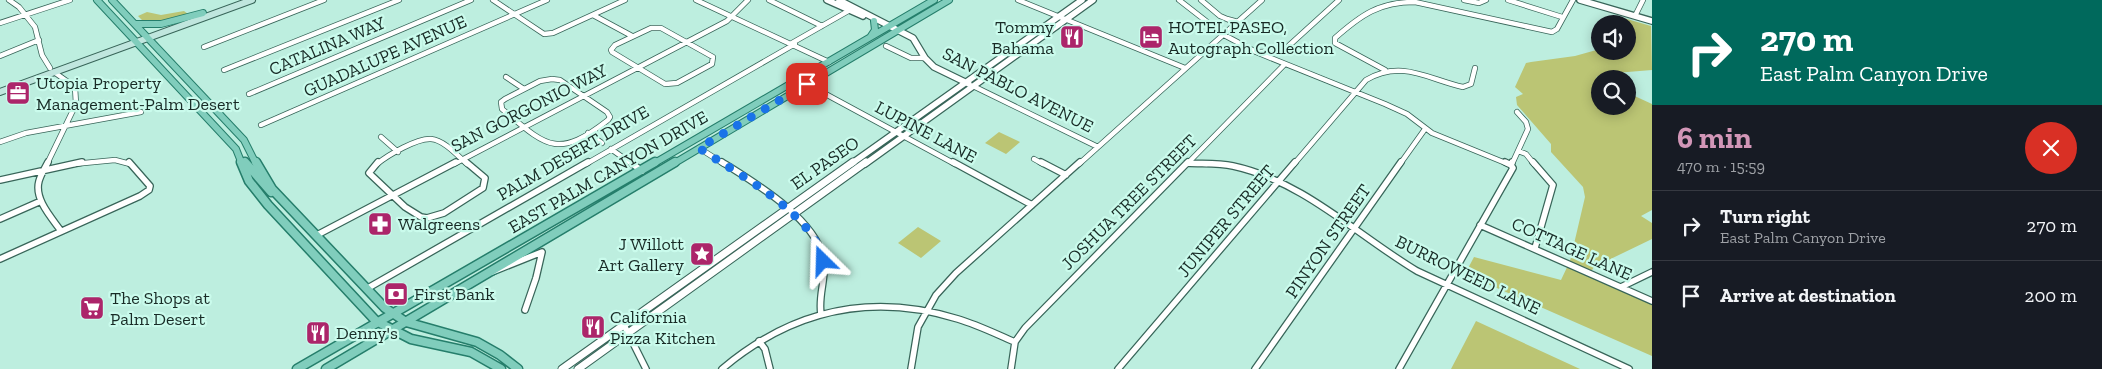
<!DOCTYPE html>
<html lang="en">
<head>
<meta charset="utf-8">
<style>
	:root { --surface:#171b24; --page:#242831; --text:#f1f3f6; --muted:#9ea1a6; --line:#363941; --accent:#d296b7 }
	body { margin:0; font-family:"Zilla Slab",serif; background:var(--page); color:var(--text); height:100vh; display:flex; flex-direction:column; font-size:19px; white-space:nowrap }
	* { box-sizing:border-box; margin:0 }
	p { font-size:16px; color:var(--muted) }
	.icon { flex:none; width:28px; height:28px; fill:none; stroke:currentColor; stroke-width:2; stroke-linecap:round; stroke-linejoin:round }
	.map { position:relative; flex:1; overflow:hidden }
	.sheet { display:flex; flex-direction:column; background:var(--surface); width:450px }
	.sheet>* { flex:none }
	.hud { background:#00695c; color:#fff; overflow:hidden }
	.fabs { position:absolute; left:1591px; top:15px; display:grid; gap:10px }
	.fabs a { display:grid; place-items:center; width:45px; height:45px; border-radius:50%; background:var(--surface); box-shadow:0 2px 12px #0003; font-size:25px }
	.pin { position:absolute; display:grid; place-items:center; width:42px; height:42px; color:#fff; margin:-21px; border-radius:10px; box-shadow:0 2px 8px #0006 }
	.me { position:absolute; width:55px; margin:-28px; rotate:338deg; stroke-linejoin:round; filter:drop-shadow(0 0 4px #0008) }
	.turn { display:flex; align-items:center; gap:18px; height:105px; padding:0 25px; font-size:22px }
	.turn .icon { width:65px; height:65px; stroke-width:2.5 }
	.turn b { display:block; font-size:35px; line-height:42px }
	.round { display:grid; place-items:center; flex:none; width:52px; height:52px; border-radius:26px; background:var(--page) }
	.summary { display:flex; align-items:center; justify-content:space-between; height:85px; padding:0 25px }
	h1 { font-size:30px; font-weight:700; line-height:38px; color:var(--accent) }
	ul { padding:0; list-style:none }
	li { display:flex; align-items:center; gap:15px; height:70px; padding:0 25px; border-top:1px solid var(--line) }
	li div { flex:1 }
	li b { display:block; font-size:19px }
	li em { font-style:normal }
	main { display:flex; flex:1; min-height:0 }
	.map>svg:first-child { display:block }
	.green { fill:#bbc574 }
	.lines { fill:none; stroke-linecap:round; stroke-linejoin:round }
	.minor-far1-casing { stroke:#386559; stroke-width:6 }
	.minor-casing { stroke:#386559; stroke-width:8 }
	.tertiary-far1-casing { stroke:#386559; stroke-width:8 }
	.tertiary-casing { stroke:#386559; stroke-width:9 }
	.secondary-casing { stroke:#386559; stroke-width:8 }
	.primary-far1-casing { stroke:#257e6b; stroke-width:8 }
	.primary-casing { stroke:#257e6b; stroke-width:11 }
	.minor-far1 { stroke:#fff; stroke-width:4.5 }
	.minor { stroke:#fff; stroke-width:5.5 }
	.tertiary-far1 { stroke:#fff; stroke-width:5.5 }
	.tertiary { stroke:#fff; stroke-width:7 }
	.secondary { stroke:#c0e6de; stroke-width:6 }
	.primary-far1 { stroke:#80cdbc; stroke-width:6 }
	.primary { stroke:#80cdbc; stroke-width:8 }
	.route { stroke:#1a73e8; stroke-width:9; stroke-dasharray:0 16.2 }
	.labels { text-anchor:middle; stroke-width:4.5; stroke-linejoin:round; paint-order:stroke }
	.poi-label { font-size:18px; fill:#182b26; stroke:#cafbec; text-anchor:start }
	.street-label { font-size:18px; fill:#182b26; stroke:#cafbec }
</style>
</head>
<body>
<main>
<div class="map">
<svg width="1652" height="369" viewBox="0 0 1652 369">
	<rect width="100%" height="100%" fill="#bdeedf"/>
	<path class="green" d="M184 11 188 14 164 23H145L138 16 147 12 161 15Z
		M1620 17 1651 26 1652 70 1603 74 1596 77 1600 79V106H1628V93L1652 104V210L1641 216 1652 223V239L1594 267 1589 275 1652 304V356L1465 274 1474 257 1561 280 1570 261 1585 197 1583 187 1551 152V144L1517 105 1516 97 1523 94 1515 87 1526 63 1531 62 1575 56 1600 49V51H1628V24H1619Z
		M999 132 1020 142 1006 154 985 143Z
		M918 227 941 241 921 258 898 243Z
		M1476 321 1580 369H1451Z"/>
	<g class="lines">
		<defs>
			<path id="minor-far1" d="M9 0 19 7 35 27 42 55 50 68
				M493 0 544 34 553 33 625 0
				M696 0 829 62
				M769 0 822 26
				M1018 0 1185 68
				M1179 0 1224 35 1256 52 1385 104 1407 114 1432 133 1508 164
				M1201 0 1220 16 1227 19
				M1464 0 1479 3 1486 0
				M1508 0 1562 17
				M593 15 632 36
				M1635 16 1643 0
				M0 23 70 0
				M1236 23 1227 19 1238 22
				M651 28H661L713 57 712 64 677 83 665 84 612 52 611 50 615 45Z
				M792 43 850 10
				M886 46 911 58H925
				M204 47 324 0
				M1259 52 1283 51 1339 0
				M0 56 39 40
				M224 70 399 0
				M1385 70 1335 43V38C1361 15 1379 2 1415 2L1552 32 1557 29 1573 0
				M506 77 524 89
				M552 79 560 80 607 112 610 117 608 120C557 160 546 146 502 109L501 102 505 99 540 81Z
				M807 84 955 164
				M973 86 1098 147
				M249 94 471 0
				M261 125 547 0
				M588 133 602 143
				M381 137 398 152
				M0 142 26 133 141 112
				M699 148 724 164
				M611 149 632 164
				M1518 151 1526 154 1534 164
				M1034 159 1043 164
				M1187 163 1207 164
				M47 164 76 104 75 87 54 72
				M74 164 115 160 130 164
				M377 164C388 155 417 138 431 139 444 140 458 156 467 164
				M454 164 727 21 748 0
				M586 164 795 44
				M1079 164 1262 0
				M1187 164 1285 64
				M1294 164 1366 80C1401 59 1428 79 1463 87L1471 84 1475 68
				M1400 164 1425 129
				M1512 164 1528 129 1526 122 1517 112"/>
			<path id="minor" d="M48 162C45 168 41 174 39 181 34 199 51 217 61 231
				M378 162 369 173 405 207 421 217 427 218 444 213 483 188 485 178 466 162
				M630 162 642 171
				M722 162C755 183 817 219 824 261 826 279 818 296 821 314
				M953 162 1032 205
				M1041 162 1066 175
				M1505 162 1511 165
				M1533 162 1553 185 1535 248
				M1187 163C1202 164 1218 163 1233 166 1303 181 1357 235 1417 271L1629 369
				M0 180 82 162
				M0 219 41 201
				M1480 225 1652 301
				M317 235 456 162
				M0 259 140 196 149 190 150 186 129 162
				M492 272 542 252 536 278 525 310
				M1621 287 1652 272
				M368 288 588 162
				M624 325 646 369
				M759 341 765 349 770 369
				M722 369C792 310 870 292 958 319 978 325 996 334 1015 342
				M911 369 918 327 936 295 956 273 1080 162
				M1011 369 1015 342 1025 328 1188 162
				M1118 369 1295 162
				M1255 369 1401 162
				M1399 369 1513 168 1511 165 1512 162"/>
			<path id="tertiary-far1" d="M827 0 863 16
				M839 0 913 38 925 58 934 67 969 84
				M1580 0 1652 21
				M851 164 1082 0
				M865 164 1093 0"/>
			<path id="tertiary" d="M562 369 853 162
				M578 369 866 162"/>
			<path id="secondary" d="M0 92 252 0"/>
			<path id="primary-far1" d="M97 0 236 149 242 164
				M112 0 244 140 256 164
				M135 24H161L203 13
				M871 36 875 30 874 21
				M241 161 247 164
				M653 164 934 0
				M673 164 949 0"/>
			<path id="primary" d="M241 162 249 181 268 205 376 321 411 339 471 352 501 369
				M245 162 271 192
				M256 162 272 189 385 308 406 322 477 342 500 355 518 369
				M297 369 655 162
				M326 369 675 162"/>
		</defs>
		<use href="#minor-far1" class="minor-far1-casing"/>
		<use href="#minor" class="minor-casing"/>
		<use href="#tertiary-far1" class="tertiary-far1-casing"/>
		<use href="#tertiary" class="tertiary-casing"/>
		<use href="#secondary" class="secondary-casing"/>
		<use href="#primary-far1" class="primary-far1-casing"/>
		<use href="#primary" class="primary-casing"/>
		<use href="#minor-far1" class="minor-far1"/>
		<use href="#minor" class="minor"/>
		<use href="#tertiary-far1" class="tertiary-far1"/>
		<use href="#tertiary" class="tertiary"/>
		<use href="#secondary" class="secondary"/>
		<use href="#primary-far1" class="primary-far1"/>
		<use href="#primary" class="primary"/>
	</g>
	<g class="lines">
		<path class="route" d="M807 84 699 148C736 173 816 215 823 261"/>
	</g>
	<defs>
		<symbol id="restaurant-square" viewBox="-11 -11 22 22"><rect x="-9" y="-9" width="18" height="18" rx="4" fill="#ac256a" stroke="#cafbec"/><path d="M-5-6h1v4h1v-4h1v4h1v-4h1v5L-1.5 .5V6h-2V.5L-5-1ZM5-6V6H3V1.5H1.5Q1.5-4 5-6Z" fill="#fff"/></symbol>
		<symbol id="hotel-square" viewBox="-11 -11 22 22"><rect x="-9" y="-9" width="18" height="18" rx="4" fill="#ac256a" stroke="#cafbec"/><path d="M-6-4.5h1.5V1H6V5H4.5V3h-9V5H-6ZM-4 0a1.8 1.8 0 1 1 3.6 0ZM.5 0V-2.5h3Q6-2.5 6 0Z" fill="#fff"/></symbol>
		<symbol id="office-square" viewBox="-11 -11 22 22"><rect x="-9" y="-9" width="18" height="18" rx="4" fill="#ac256a" stroke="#cafbec"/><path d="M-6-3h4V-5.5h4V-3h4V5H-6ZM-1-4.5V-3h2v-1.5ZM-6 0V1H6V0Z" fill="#fff"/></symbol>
		<symbol id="pharmacy-square" viewBox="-11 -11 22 22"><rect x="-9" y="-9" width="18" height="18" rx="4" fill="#ac256a" stroke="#cafbec"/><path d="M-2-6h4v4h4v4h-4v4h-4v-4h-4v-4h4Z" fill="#fff"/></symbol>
		<symbol id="sight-square" viewBox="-11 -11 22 22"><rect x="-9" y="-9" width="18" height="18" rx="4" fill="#ac256a" stroke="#cafbec"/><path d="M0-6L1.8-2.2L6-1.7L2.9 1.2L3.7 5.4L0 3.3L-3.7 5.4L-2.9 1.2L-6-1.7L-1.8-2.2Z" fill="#fff"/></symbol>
		<symbol id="bank-square" viewBox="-11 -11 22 22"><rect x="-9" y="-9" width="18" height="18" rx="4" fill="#ac256a" stroke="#cafbec"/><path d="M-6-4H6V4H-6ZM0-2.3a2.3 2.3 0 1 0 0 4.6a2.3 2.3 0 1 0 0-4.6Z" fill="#fff"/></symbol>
		<symbol id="supermarket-square" viewBox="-11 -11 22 22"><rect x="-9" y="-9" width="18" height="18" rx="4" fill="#ac256a" stroke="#cafbec"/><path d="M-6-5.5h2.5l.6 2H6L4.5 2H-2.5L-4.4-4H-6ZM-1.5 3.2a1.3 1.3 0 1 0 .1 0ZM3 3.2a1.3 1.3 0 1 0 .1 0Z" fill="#fff"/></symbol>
	</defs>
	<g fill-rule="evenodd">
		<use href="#restaurant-square" x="1058" y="23" width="28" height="28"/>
		<use href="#hotel-square" x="1137" y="23" width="28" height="28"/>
		<use href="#office-square" x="4" y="79" width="28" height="28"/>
		<use href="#pharmacy-square" x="366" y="210" width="28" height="28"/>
		<use href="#sight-square" x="688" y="240" width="28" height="28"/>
		<use href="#bank-square" x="382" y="280" width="28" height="28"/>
		<use href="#supermarket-square" x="78" y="294" width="28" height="28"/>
		<use href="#restaurant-square" x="579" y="313" width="28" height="28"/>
		<use href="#restaurant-square" x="304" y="319" width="28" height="28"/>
	</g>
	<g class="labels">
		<g class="poi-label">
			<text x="1054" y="33" text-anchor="end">Tommy<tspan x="1054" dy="21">Bahama</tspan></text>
			<text x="1168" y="33">HOTEL PASEO,<tspan x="1168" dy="21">Autograph Collection</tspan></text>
			<text x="36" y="89">Utopia Property<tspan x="36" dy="21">Management-Palm Desert</tspan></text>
			<text x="398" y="230">Walgreens</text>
			<text x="684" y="250" text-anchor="end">J Willott<tspan x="684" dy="21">Art Gallery</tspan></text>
			<text x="414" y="300">First Bank</text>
			<text x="110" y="304">The Shops at<tspan x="110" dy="21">Palm Desert</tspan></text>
			<text x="610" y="323">California<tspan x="610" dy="21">Pizza Kitchen</tspan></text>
			<text x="336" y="339">Denny's</text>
		</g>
		<g class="street-label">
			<text transform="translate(327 46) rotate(-23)" y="6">CATALINA WAY</text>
			<text transform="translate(385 56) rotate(-24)" y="6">GUADALUPE AVENUE</text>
			<text transform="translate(1018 90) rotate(27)" y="6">SAN PABLO AVENUE</text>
			<text transform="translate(529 108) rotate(-27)" y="6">SAN GORGONIO WAY</text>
			<text transform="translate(926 132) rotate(28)" y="6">LUPINE LANE</text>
			<text transform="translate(573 153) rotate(-30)" y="6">PALM DESERT DRIVE</text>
			<text transform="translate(825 163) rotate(-35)" y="6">EL PASEO</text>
			<text transform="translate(608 172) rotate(-30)" y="6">EAST PALM CANYON DRIVE</text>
			<text transform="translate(1129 202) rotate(-45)" y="6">JOSHUA TREE STREET</text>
			<text transform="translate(1226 221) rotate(-50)" y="6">JUNIPER STREET</text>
			<text transform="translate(1328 241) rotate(-55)" y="6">PINYON STREET</text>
			<text transform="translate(1572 249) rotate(24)" y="6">COTTAGE LANE</text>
			<text transform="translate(1468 275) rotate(26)" y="6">BURROWEED LANE</text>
		</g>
	</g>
</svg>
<div class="fabs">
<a><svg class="icon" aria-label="sound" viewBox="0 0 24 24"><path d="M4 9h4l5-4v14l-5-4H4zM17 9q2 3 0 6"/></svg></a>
<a><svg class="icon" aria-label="search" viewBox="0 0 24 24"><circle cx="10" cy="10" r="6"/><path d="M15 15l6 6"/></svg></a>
</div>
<div class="pin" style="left:807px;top:84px;background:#d93025"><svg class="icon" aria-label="arrive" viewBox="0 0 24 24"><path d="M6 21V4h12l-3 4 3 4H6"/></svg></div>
<svg class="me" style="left:823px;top:261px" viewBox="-20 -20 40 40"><path d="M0-17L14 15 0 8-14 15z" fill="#1a73e8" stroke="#fff" stroke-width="4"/></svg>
</div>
<section class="sheet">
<div class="hud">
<div class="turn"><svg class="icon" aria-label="right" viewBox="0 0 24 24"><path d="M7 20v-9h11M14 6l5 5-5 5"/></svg><div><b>270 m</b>East Palm Canyon Drive</div></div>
</div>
<div class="summary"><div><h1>6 min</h1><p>470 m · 15:59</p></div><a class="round" style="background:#d93025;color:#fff"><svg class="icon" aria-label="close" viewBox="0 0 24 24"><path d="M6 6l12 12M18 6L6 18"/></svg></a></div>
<ul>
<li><svg class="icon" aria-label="right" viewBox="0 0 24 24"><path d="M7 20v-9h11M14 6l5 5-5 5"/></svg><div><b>Turn right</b><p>East Palm Canyon Drive</p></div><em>270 m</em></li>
<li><svg class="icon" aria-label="arrive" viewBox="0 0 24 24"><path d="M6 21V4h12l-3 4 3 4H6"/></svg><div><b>Arrive at destination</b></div><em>200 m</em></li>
</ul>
</section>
</main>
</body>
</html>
